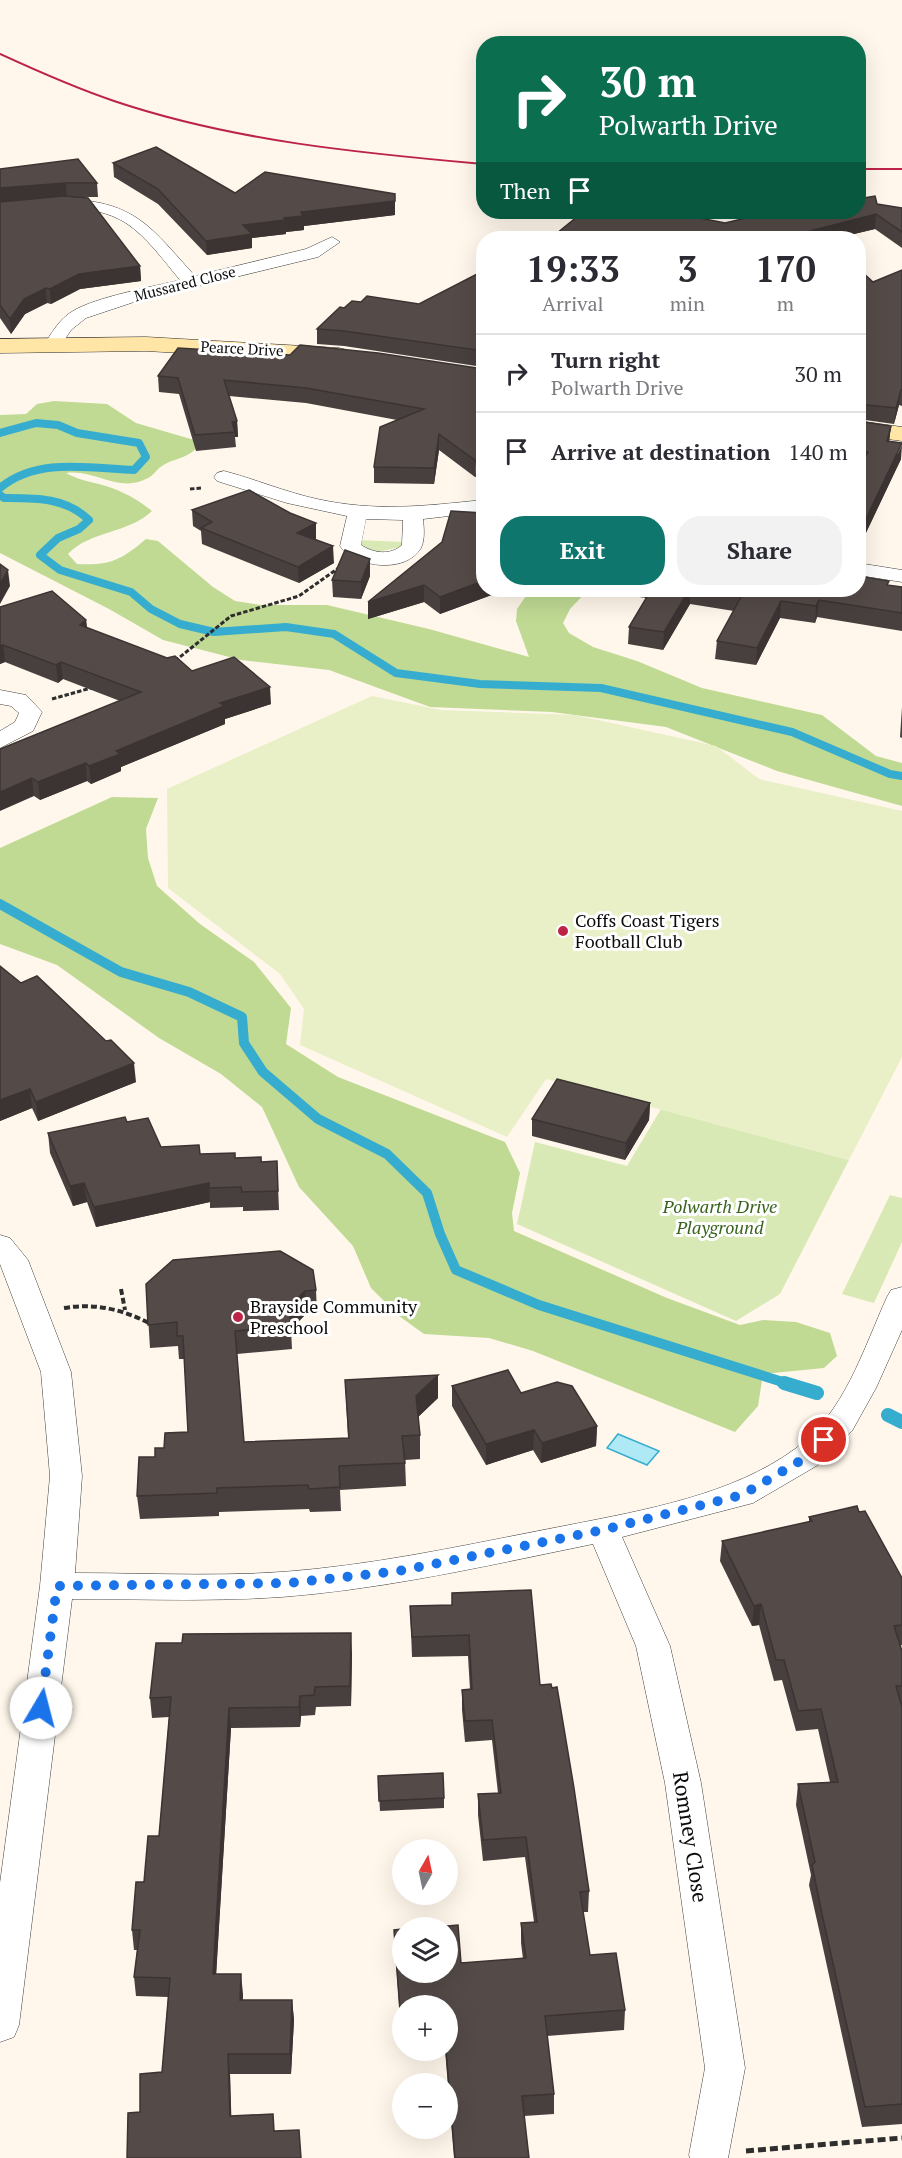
<!DOCTYPE html>
<html lang="en">
<head>
<meta charset="utf-8">
<style>
	:root { --surface:#fff; --page:#f2f2f3; --text:#2b2b33; --muted:#7c7c81; --line:#e1e1e2; --accent:#0f766e }
	body { margin:0; font-family:"PT Serif",serif; background:var(--page); color:var(--text); height:100vh; display:flex; flex-direction:column; font-size:22px; white-space:nowrap }
	* { box-sizing:border-box; margin:0 }
	p { font-size:20px; color:var(--muted) }
	.icon { flex:none; width:33px; height:33px; fill:none; stroke:currentColor; stroke-width:2; stroke-linecap:round; stroke-linejoin:round }
	.map { position:relative; flex:1; overflow:hidden }
	.panel { position:absolute; left:476px; top:231px; width:390px; height:366px; display:flex; flex-direction:column; background:var(--surface); border-radius:24px; box-shadow:0 6px 24px #0002 }
	.panel>* { flex:none }
	.hud { position:absolute; left:476px; top:36px; width:390px; height:183px; border-radius:24px; box-shadow:0 6px 24px #0002; background:#0b6e4f; color:#fff; overflow:hidden }
	.needle { width:39px; rotate:9deg }
	.tools { position:absolute; left:392px; top:1839px; display:grid; gap:12px }
	.tools a { display:grid; place-items:center; width:66px; height:66px; border-radius:50%; background:var(--surface); box-shadow:0 6px 24px #0002; font-size:30px }
	.pin { position:absolute; display:grid; place-items:center; width:51px; height:51px; color:#fff; margin:-26px; border:3px solid #fff; border-radius:50%; box-shadow:0 2px 6px #0007 }
	.me { position:absolute; width:66px; margin:-33px; rotate:8deg; stroke-linejoin:round; filter:drop-shadow(0 0 4px #0008) }
	.turn { display:flex; align-items:center; gap:21px; height:126px; padding:0 24px; font-size:27px }
	.turn .icon { width:78px; height:78px; stroke-width:2.5 }
	.turn b { display:block; font-size:42px; line-height:51px }
	.then { display:flex; align-items:center; height:57px; padding:0 24px; background:#0003; gap:12px; font-size:22px }
	.eta { display:flex; justify-content:space-evenly; align-items:center; height:102px; text-align:center }
	.eta b { font-size:36px; font-weight:700; line-height:42px }
	.cta { display:flex; gap:12px; margin-top:auto; padding:12px 24px }
	.cta a { flex:1; height:69px; border-radius:24px; background:var(--accent); color:#fff; font-size:24px; font-weight:700; line-height:69px; text-align:center }
	.cta a+a { background:var(--page); color:var(--text) }
	ul { padding:0; list-style:none }
	li { display:flex; align-items:center; gap:18px; height:78px; padding:0 24px; border-top:2px solid var(--line) }
	li div { flex:1 }
	li b { display:block; font-size:22px }
	li em { font-style:normal }
	.map>svg:first-child { display:block }
	.green { fill:#d9e9b5 }
	.forest { fill:#c0da94 }
	.pitch { fill:#e9f0c7 }
	.water { fill:#afe9f6; stroke:#36adce; stroke-width:1.5 }
	.lines { fill:none; stroke-linecap:round; stroke-linejoin:round }
	.stream-far2 { stroke:#36adce; stroke-width:8 }
	.stream-far1 { stroke:#36adce; stroke-width:10 }
	.stream { stroke:#36adce; stroke-width:14 }
	.street-casing { stroke:#3f3f3f; stroke-width:1 }
	.secondary-casing { stroke:#2e2e2e; stroke-width:1 }
	.path-far2 { stroke:#2e2e2e; stroke-width:3; stroke-dasharray:4.5 2; stroke-linecap:butt }
	.path-far1 { stroke:#2e2e2e; stroke-width:4; stroke-dasharray:6 3; stroke-linecap:butt }
	.path { stroke:#2e2e2e; stroke-width:5; stroke-dasharray:8 4; stroke-linecap:butt }
	.street { fill:#fff; fill-rule:evenodd }
	.secondary { fill:#ffe5a6; fill-rule:evenodd }
	.rail { stroke:#bc2346; stroke-width:2 }
	.wall { fill:#48403e }
	.shaded-wall { fill:#3b3432 }
	.building { fill:#544b48; stroke:#3b3432; stroke-width:1.5 }
	.route { stroke:#1a73e8; stroke-width:10; stroke-dasharray:0 18 }
	.poi-dot { fill:#bc2346; stroke:#fff; stroke-width:2 }
	.labels { text-anchor:middle; stroke-width:6; stroke-linejoin:round; paint-order:stroke }
	.far-street-label { font-size:15px; fill:#0c0c0c; stroke:#fff }
	.poi-label { font-size:18px; fill:#0c0c0c; stroke:#fff; text-anchor:start }
	.park-label { font-size:18px; font-style:italic; fill:#38631c; stroke:#fff }
	.near-street-label { font-size:21px; fill:#0c0c0c; stroke:#fff }
</style>
</head>
<body>
<div class="map">
<svg width="902" height="2158" viewBox="0 0 902 2158">
	<rect width="100%" height="100%" fill="#fff7eb"/>
	<path class="green" d="M358 540 404 542 400 547 378 552 359 545Z
		M661 1109 849 1160 780 1294 736 1321 517 1224 535 1142 627 1166Z
		M890 1195 902 1198V1242L874 1303 842 1294Z"/>
	<path class="forest" d="M54 401 107 404 136 423 201 442C189 460 178 456 162 466 157 469 153 476 148 478 119 494 96 469 66 473 79 480 92 482 106 486 122 491 139 500 152 511 128 534 91 530 68 554L77 564C110 566 121 560 146 539L158 541 213 587 235 601 261 605H327L429 629 529 657 516 621 517 609 530 590H588L570 609 563 623 569 633 593 647 637 661 702 688 822 715 876 756 902 763V806L777 771 666 727 552 712 430 707 329 670 241 660 163 640 109 609 0 553V415L26 414 37 404Z
		M112 797 158 798 146 829 148 858 157 886 200 924 254 962 291 1008 286 1044 338 1077 505 1142 520 1173 512 1213 514 1231 667 1298 740 1325 763 1320 796 1322 830 1333 837 1356 824 1368 763 1374 758 1406 735 1432 533 1351 489 1338 424 1334 399 1316 371 1288 353 1246 299 1187 262 1107 221 1074 159 1038 57 965 0 944V848Z"/>
	<path class="pitch" d="M372 696 441 710 575 715 716 746 759 779 902 811V1057L849 1160 546 1079 507 1137 300 1045 304 1009 280 974 168 888 167 789Z"/>
	<path class="water" d="M618 1434 659 1451 647 1465 607 1448Z"/>
	<g class="lines">
		<path class="stream-far2" d="M0 433 36 423 58 425 77 433 139 443 146 457 134 470C89 468 37 457 0 488
			M0 495 4 498C35 498 65 497 89 520L79 529 58 538 40 555 60 570 131 592 151 609 180 624 214 632 286 627 334 634 396 673 480 684 601 688 792 732 890 774 902 776"/>
		<path class="stream-far1" d="M0 904 121 972 189 992 242 1017 244 1043 263 1072 318 1119 387 1154 427 1193 440 1234 456 1270 539 1305 789 1384"/>
		<path class="stream" d="M784 1383 817 1393
			M888 1415 902 1422"/>
		<defs>
			<path id="street" d="M67 199C137 202 151 228 195 276L306 249 332 237 340 242 318 257 137 301 86 318 71 330 58 350 52 351 43 346C52 333 59 319 73 311 96 297 152 287 180 280 164 261 147 237 126 223 90 200 40 210 0 215V205Z
				M224 471C255 479 285 492 317 499 376 512 424 506 483 500V512L423 519C424 528 425 540 421 548 406 574 355 568 340 546L347 516 287 503 217 481 214 477 217 473ZM366 519 403 520 402 545C390 556 373 553 361 545Z
				M858 563 902 570V582L858 575Z
				M0 690 26 695 42 712 33 731 0 748V731L15 722 19 713 11 706 0 704Z
				M0 1235 10 1238 28 1260 71 1372 82 1476 75 1573C154 1573 236 1578 315 1569 401 1560 485 1541 569 1525 645 1510 732 1495 795 1449 844 1414 863 1350 887 1297L891 1290 902 1287V1330L876 1388 852 1431 818 1465 753 1503 622 1537 670 1646 701 1783 745 2068 728 2158H690L689 2155 705 2068 665 1783 636 1646 593 1544C500 1563 408 1584 314 1594 234 1603 152 1599 72 1599L19 2025 14 2037 0 2042V1883L40 1586 50 1476 41 1372 0 1264Z"/>
			<path id="secondary" d="M146 337 339 348 347 350 350 355 347 360 339 362 146 351 0 353V339Z
				M858 421 902 427V441L858 435Z"/>
		</defs>
		<use href="#street" class="street-casing"/>
		<use href="#secondary" class="secondary-casing"/>
		<path class="path-far2" d="M190 489 202 488
			M175 661 231 616 299 596 340 567
			M52 699 91 688"/>
		<path class="path-far1" d="M121 1289 125 1310
			M64 1308C95 1303 121 1309 149 1323"/>
		<path class="path" d="M746 2151 902 2138"/>
		<use href="#street" class="street"/>
		<use href="#secondary" class="secondary"/>
		<path class="rail" d="M0 54C37 71 75 88 114 101 233 141 359 153 483 164
			M858 169H902"/>
	</g>
	<path class="wall" d="M113 163 235 193 395 215 304 226V230L286 232V234L252 238V248L207 255 158 204 114 177Z
		M0 169 97 183 98 197H67L140 266 141 281 80 289 51 304 47 303 25 314 11 334 0 318Z
		M877 204 902 208V248L875 229 837 238H551L725 223Z
		M902 270V406L899 405 894 424 858 419V272L873 282Z
		M483 271V367L344 346 317 344V329L344 308 361 302 419 304Z
		M483 369 475 477 439 450 434 484 374 483V467L397 420 306 403 229 396 237 421 238 437H235L236 447 196 451 179 394 159 392 158 376Z
		M858 421 891 426 889 441 901 459 864 537H858V471L860 468 858 467Z
		M192 510 290 513 316 523V539L334 563 299 583 202 544 201 531 193 526Z
		M442 542 483 590H497V593L440 614 424 602 368 619V602Z
		M370 576 361 599 333 597 332 580Z
		M889 585 902 587V631L817 617 815 623 780 618 756 665 715 659 717 641 734 611 690 604 663 650 628 644 629 627 646 598 632 596V590H858Z
		M0 607 86 620 87 628 271 704 225 719V724L121 767V771L91 784 87 781 40 800 34 796 0 749 120 701 63 679 58 683 5 662 0 664Z
		M902 707V738L900 737Z
		M0 966 136 1082 38 1121 32 1108 0 1121Z
		M650 1103 649 1120 625 1160 532 1136V1119Z
		M127 1122 161 1147 200 1154 235 1158 261 1157 262 1162 277 1161 279 1210 243 1211V1207L210 1208V1202L96 1227 87 1202 73 1206 50 1153 48 1133Z
		M146 1284 316 1290 317 1313 306 1314 291 1329 292 1349 237 1354 244 1442 348 1438 345 1380 438 1398 418 1417 420 1435V1459L405 1460 406 1486 340 1490 341 1511 310 1512 309 1509 219 1512V1516L140 1519 137 1496 155 1457 164 1448 188 1432 184 1359H179L178 1346 150 1348Z
		M452 1386 521 1393 597 1426 596 1446 541 1463 533 1450 486 1465 452 1406Z
		M859 1512 902 1578V1645L900 1646 902 1651V2124L862 2127 820 1934 809 1885 811 1875 796 1805 798 1784 830 1782 818 1729 796 1731 782 1680 774 1681 759 1625 752 1626 720 1561 722 1541 809 1522V1517Z
		M452 1593 540 1685 589 1891 588 1912H583L590 1955 625 2010 624 2030 547 2036 554 2094V2114L524 2116 529 2158H454L445 2050H447V2006H402V2044L395 1950 394 1930 461 1963 523 1959 521 1943V1923L534 1922 525 1857 483 1861 478 1815V1794L498 1793 492 1740 465 1742 462 1710V1690H470L468 1656 412 1657 410 1606 452 1605Z
		M352 1653 351 1706 316 1707 315 1715 301 1716 300 1727 231 1728 216 1974 243 1994V2000H292L294 2020 291 2074H230L231 2116 274 2131 301 2158 140 2112 162 2072 168 1997 136 1996 134 1977 137 1950H134L132 1930 144 1882 159 1836 169 1717 152 1718 150 1698Z
		M378 1776 444 1798V1808L380 1811Z"/>
	<path class="shaded-wall" d="M66 183 67 197 0 203V188Z
		M395 194V215L304 226V230L286 232V234L252 238V248L207 255 206 241 243 225 284 218 301 212Z
		M876 214 875 229 837 238H783Z
		M140 266 141 281 80 289 51 304 50 289 79 274Z
		M46 288 47 303 25 314 11 334 10 319 24 299Z
		M901 390 899 405 894 424 896 408Z
		M237 421 238 437H235V432L232 422Z
		M891 426 889 442 887 441Z
		M439 434V450L434 484V468Z
		M902 445 901 459 864 537 865 521Z
		M483 459V475L475 477 476 461Z
		M316 523V539L297 533Z
		M333 546 334 563 299 583 298 567Z
		M370 559V576L361 599V582Z
		M8 570 10 586 0 604V584Z
		M483 581V590H497V593L440 614V597Z
		M424 585V602L368 619V602Z
		M689 590H690V604L663 650 664 632Z
		M819 600 817 617 815 623 816 606Z
		M781 601 780 618 756 665 757 648Z
		M86 620 88 637 80 625Z
		M3 645 5 662 0 664V646Z
		M61 662 63 679 58 683 56 665Z
		M270 687 271 704 225 719V724L121 767V771L91 784 89 766 116 751 220 703Z
		M86 763 87 781 40 800 38 782Z
		M32 778 34 796 0 811V792Z
		M134 1063 136 1082 38 1121 36 1102Z
		M30 1089 32 1108 0 1121V1100Z
		M650 1103 649 1120 625 1160 626 1143Z
		M84 1183 87 1202 73 1206 70 1186Z
		M209 1183 210 1202 96 1227 94 1207Z
		M305 1291 306 1314 291 1329 289 1307Z
		M438 1375V1398L416 1419V1396Z
		M597 1426 596 1446 541 1463 542 1443Z
		M534 1430 533 1450 486 1465V1444Z
		M761 1604 759 1625 752 1626 754 1606Z
		M351 1633 352 1653 351 1706 350 1686Z
		M300 1696 301 1716 300 1727 299 1707Z
		M229 1708 231 1728 215 1994 213 1974Z
		M241 1974 243 1994 241 2020 240 2000Z
		M292 2000 294 2020 291 2074 290 2054Z
		M228 2054 230 2074 232 2136 230 2116Z"/>
	<path class="building" d="M156 147 235 193 265 172 395 194V201L301 212 303 216 284 218 285 220 243 225 252 234 206 241 158 189 113 163Z
		M78 159 97 183H66L0 188V169Z
		M63 196 88 198 140 266 79 274 50 289 46 288 24 299 10 319 0 305V202Z
		M875 196 877 204 902 208V232L876 214 783 238H551L583 212H646L666 215 670 212 725 223 772 212H858V199Z
		M902 270V390H901L896 408 858 404V406V347L863 348 858 343V272L861 271 873 282Z
		M483 271V351L344 331 317 329 340 307 344 308 352 301 361 302 367 296 419 304Z
		M300 345 378 353 483 369V459L476 461 439 434 434 468 374 467 380 427 424 409 306 388 224 380 237 421 232 422 235 432 195 435 178 378 158 376 178 348 290 355Z
		M858 421 891 426 887 441 902 443 865 521 858 520V471L868 452 858 451Z
		M249 490 290 513 316 523 297 533 333 546 298 567 201 528 212 522 192 510Z
		M451 511 483 513V581L440 597 424 585 368 602 442 542Z
		M345 550 370 559 361 582 332 580Z
		M0 564 8 570 0 584Z
		M858 576 889 581 887 585 902 587V613L819 600 816 606 781 601 757 648 717 641 742 595 707 590H858Z
		M651 590H689L664 632 629 627Z
		M52 591 86 620 80 625 167 658 175 656 192 671 234 657 270 687 220 703 224 706 116 751 120 754 89 766 86 763 38 782 32 778 0 792V749L141 692 61 662 56 665 3 645 0 646V607Z
		M0 966 21 983 37 976 106 1041 111 1040 134 1063 36 1102 30 1089 0 1100Z
		M557 1079 650 1103 626 1143 532 1119Z
		M125 1117 127 1122 148 1118 161 1147 199 1145 200 1154 235 1153V1158L261 1157V1162L277 1161 278 1191 242 1192 241 1187 209 1188V1183L94 1207 84 1183 70 1186 48 1133Z
		M280 1251 313 1270 316 1290 305 1291 289 1307 291 1326 235 1331 244 1442 349 1438 345 1380 438 1375 416 1396 420 1435 402 1436 405 1463 339 1466 340 1487 309 1489 308 1485 217 1488V1493L137 1496 139 1457H155V1448H164L165 1433 188 1432 183 1336H177V1322L148 1325 146 1284 173 1260Z
		M508 1370 521 1393 557 1382 572 1386 597 1426 542 1443 534 1430 486 1444 452 1386Z
		M857 1506 859 1512 865 1511 902 1578V1625L894 1626 902 1651V1686H896L902 1707V2104L865 2107 822 1914 812 1865 815 1862 798 1784 838 1782 821 1709 798 1711 784 1660H776L761 1604 754 1606 722 1541 812 1521 809 1517Z
		M531 1590 540 1685 551 1684 552 1688 557 1687 574 1788 589 1891 580 1892 590 1955 616 1953 625 2010 545 2016 554 2094 522 2096 529 2158H455L446 2050 447 2006H402L401 2024 394 1930 402 1929V1972H447V1928H425L458 1925 461 1963 526 1958 521 1923 537 1922 526 1837 483 1840 478 1794 501 1793 492 1720 465 1721 462 1690 472 1689 469 1635 412 1637 410 1606 452 1605V1593Z
		M351 1633 350 1686 315 1687 314 1695 300 1696 299 1707 229 1708 213 1974H241L240 2000H292L290 2054H228L230 2116 273 2114 274 2131 299 2130 301 2158H127L128 2113 140 2112V2074L162 2072 170 1978 134 1977 140 1930H132L136 1882H144L148 1836H159L171 1697 150 1698 156 1643H182L183 1634Z
		M443 1773 444 1798 379 1801 378 1776Z"/>
	<g class="lines">
		<path class="route" d="M41 1708 57 1586 290 1583 399 1571 603 1530 742 1495 807 1457 824 1440"/>
	</g>
	<g class="poi-dot">
		<circle cx="563" cy="931" r="6"/>
		<circle cx="238" cy="1317" r="6"/>
	</g>
	<g class="labels">
		<g class="far-street-label">
			<text transform="translate(185 284) rotate(-14)" y="5">Mussared Close</text>
			<text transform="translate(242 349) rotate(3)" y="5">Pearce Drive</text>
		</g>
		<g class="poi-label">
			<text x="575" y="927">Coffs Coast Tigers<tspan x="575" dy="21">Football Club</tspan></text>
			<text x="250" y="1313">Brayside Community<tspan x="250" dy="21">Preschool</tspan></text>
		</g>
		<g class="park-label">
			<text x="720" y="1213">Polwarth Drive<tspan x="720" dy="21">Playground</tspan></text>
		</g>
		<g class="near-street-label">
			<text transform="translate(690 1837) rotate(81)" y="7">Romney Close</text>
		</g>
	</g>
</svg>
<div class="tools">
<a><svg class="needle" viewBox="-14 -14 28 28"><path d="M0-13l5 13h-10z" fill="#e53935"/><path d="M0 13l5-13h-10z" fill="#7c7c81"/></svg></a>
<a><svg class="icon" aria-label="layers" viewBox="0 0 24 24"><path d="M12 4l9 5-9 5-9-5zM3 14l9 5 9-5"/></svg></a>
<a>+</a>
<a>−</a>
</div>
<div class="pin" style="left:824px;top:1440px;background:#d93025"><svg class="icon" aria-label="arrive" viewBox="0 0 24 24"><path d="M6 21V4h12l-3 4 3 4H6"/></svg></div>
<svg class="me" style="left:41px;top:1708px" viewBox="-20 -20 40 40"><circle r="19" fill="#fff"/><path d="M0-13L10 11 0 6-10 11z" fill="#1a73e8"/></svg>
<div class="hud">
<div class="turn"><svg class="icon" aria-label="right" viewBox="0 0 24 24"><path d="M7 20v-9h11M14 6l5 5-5 5"/></svg><div><b>30 m</b>Polwarth Drive</div></div>
<div class="then">Then<svg class="icon" aria-label="arrive" viewBox="0 0 24 24"><path d="M6 21V4h12l-3 4 3 4H6"/></svg></div>
</div>
<section class="panel">
<div class="eta">
<div><b>19:33</b><p>Arrival</p></div>
<div><b>3</b><p>min</p></div>
<div><b>170</b><p>m</p></div>
</div>
<ul>
<li><svg class="icon" aria-label="right" viewBox="0 0 24 24"><path d="M7 20v-9h11M14 6l5 5-5 5"/></svg><div><b>Turn right</b><p>Polwarth Drive</p></div><em>30 m</em></li>
<li><svg class="icon" aria-label="arrive" viewBox="0 0 24 24"><path d="M6 21V4h12l-3 4 3 4H6"/></svg><div><b>Arrive at destination</b></div><em>140 m</em></li>
</ul>
<div class="cta"><a>Exit</a><a>Share</a></div>
</section>
</div>
</body>
</html>
